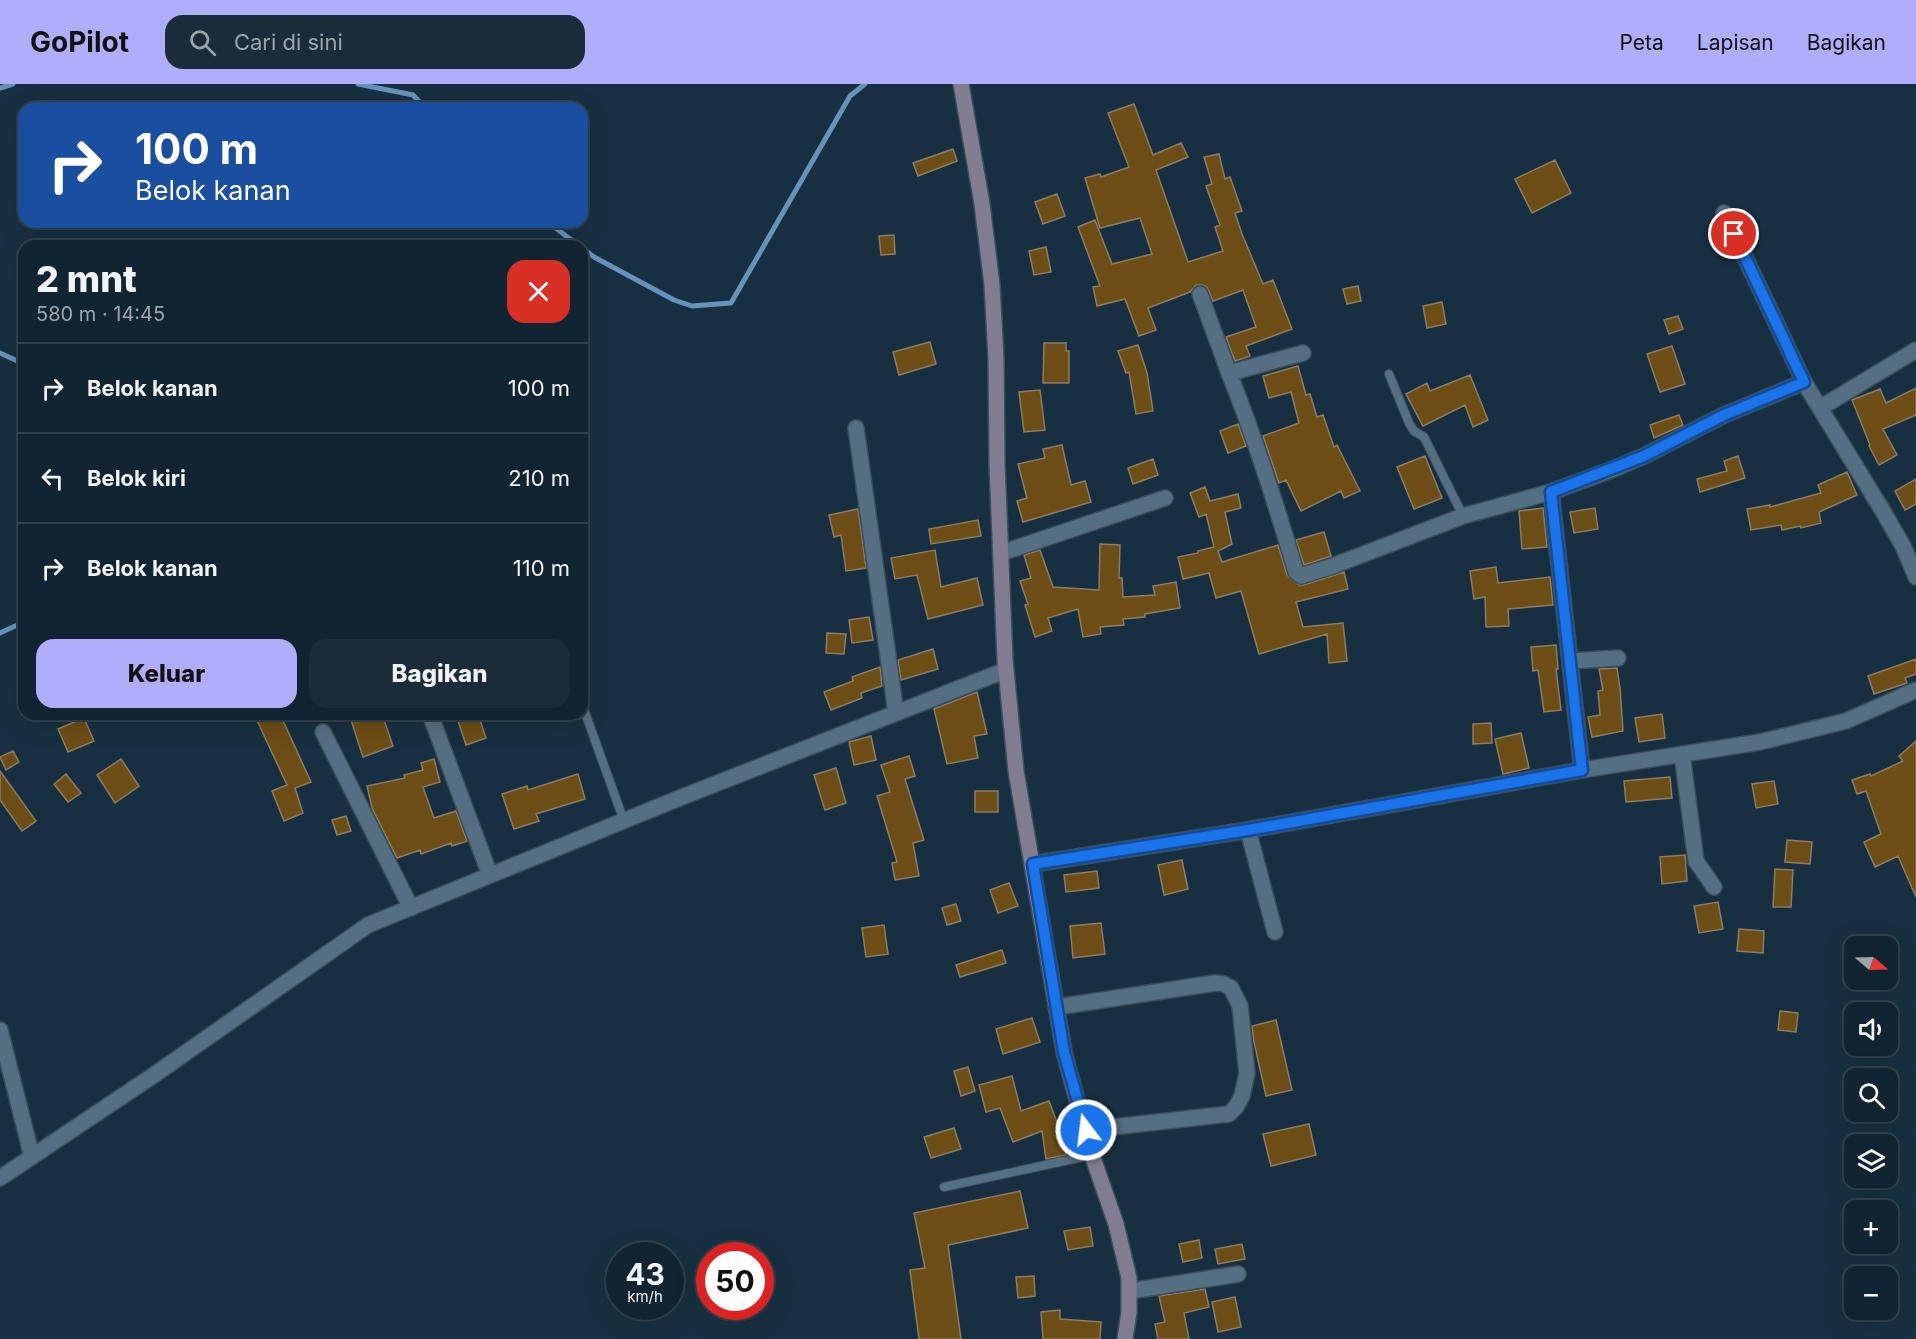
<!DOCTYPE html>
<html lang="id">
<head>
<meta charset="utf-8">
<style>
	:root { --surface:#112431; --page:#1a2c39; --text:#f1f3f6; --muted:#9ca4ab; --line:#30414d; --accent:#afaefa }
	body { margin:0; font-family:Inter,sans-serif; background:var(--page); color:var(--text); height:100vh; display:flex; flex-direction:column; font-size:22px; white-space:nowrap }
	* { box-sizing:border-box; margin:0 }
	p { font-size:20px; color:var(--muted) }
	.icon { flex:none; width:33px; height:33px; fill:none; stroke:currentColor; stroke-width:2; stroke-linecap:round; stroke-linejoin:round }
	.map { position:relative; flex:1; overflow:hidden }
	.panel { position:absolute; left:18px; top:156px; width:570px; height:480px; display:flex; flex-direction:column; background:var(--surface); border-radius:18px; box-shadow:0 6px 24px #0002,0 0 0 2px var(--line) }
	.panel>* { flex:none }
	.top-card { position:absolute; left:18px; top:18px; width:570px; height:126px; border-radius:18px; box-shadow:0 6px 24px #0002,0 0 0 2px var(--line); background:#1a4fa0; color:#fff; overflow:hidden }
	.needle { width:39px; rotate:109deg }
	.tools { position:absolute; left:1844px; top:852px; display:grid; gap:12px }
	.tools a { display:grid; place-items:center; width:54px; height:54px; border-radius:12px; background:var(--surface); box-shadow:0 6px 24px #0002,0 0 0 2px var(--line); font-size:30px }
	.speed { position:absolute; left:606px; top:1158px; display:flex; gap:12px; font-size:30px; font-weight:700; text-align:center }
	.speed>* { display:grid; place-content:center; width:78px; height:78px; border-radius:50%; background:var(--surface); box-shadow:0 6px 24px #0002,0 0 0 2px var(--line); line-height:1 }
	.speed small { font-size:15px; font-weight:400 }
	.speed .limit { border:9px solid #d22; background:#fff; color:#111 }
	.pin { position:absolute; display:grid; place-items:center; width:51px; height:51px; color:#fff; margin:-26px; border:3px solid #fff; border-radius:50%; box-shadow:0 2px 6px #0007 }
	.me { position:absolute; width:66px; margin:-33px; rotate:345deg; stroke-linejoin:round; filter:drop-shadow(0 0 4px #0008) }
	.turn { display:flex; align-items:center; gap:21px; height:126px; padding:0 18px; font-size:27px }
	.turn .icon { width:78px; height:78px; stroke-width:2.5 }
	.turn b { display:block; font-size:42px; line-height:51px }
	.round { display:grid; place-items:center; flex:none; width:63px; height:63px; border-radius:18px; background:var(--page) }
	.headline { display:flex; align-items:center; justify-content:space-between; height:102px; padding:0 18px }
	h1 { font-size:36px; font-weight:800; line-height:45px }
	.cta { display:flex; gap:12px; margin-top:auto; padding:12px 18px }
	.cta a { flex:1; height:69px; border-radius:18px; background:var(--accent); color:#111; font-size:24px; font-weight:800; line-height:69px; text-align:center }
	.cta a+a { background:var(--page); color:var(--text) }
	ul { padding:0; list-style:none }
	li { display:flex; align-items:center; gap:18px; height:90px; padding:0 18px; border-top:2px solid var(--line) }
	li div { flex:1 }
	li b { display:block; font-size:22px }
	li em { font-style:normal }
	header { display:flex; align-items:center; gap:36px; box-sizing:border-box; height:84px; padding:0 30px; background:var(--accent); color:#111 }
	header strong { font-size:28px }
	nav { display:flex; gap:33px; margin-inline-start:auto; font-size:21px }
	.search { width:420px; height:54px; background:var(--page); display:flex; align-items:center; gap:15px; box-sizing:border-box; padding:0 21px; border-radius:18px; color:var(--muted); font-size:22px }
	.map>svg:first-child { display:block }
	.lines { fill:none; stroke-linecap:round; stroke-linejoin:round }
	.stream { stroke:#6693bb; stroke-width:5 }
	.building { fill:#6c4d15; stroke:#8d7c62; stroke-width:1.5 }
	.service-casing { stroke:#3a4e5c; stroke-width:10 }
	.minor-casing { stroke:#3a4e5c; stroke-width:18 }
	.tertiary-casing { stroke:#3a4e5c; stroke-width:18 }
	.secondary-casing { stroke:#3a4e5c; stroke-width:18 }
	.service { stroke:#556f82; stroke-width:8 }
	.minor { stroke:#556f82; stroke-width:15 }
	.tertiary { stroke:#556f82; stroke-width:15 }
	.secondary { stroke:#827c90; stroke-width:15 }
	.route-casing { stroke:#114b97; stroke-width:15 }
	.route { stroke:#1a73e8; stroke-width:10 }
</style>
</head>
<body>
<header>
<strong>GoPilot</strong>
<div class="search"><svg class="icon" aria-label="search" viewBox="0 0 24 24"><circle cx="10" cy="10" r="6"/><path d="M15 15l6 6"/></svg>Cari di sini</div>
<nav><a>Peta</a><a>Lapisan</a><a>Bagikan</a></nav>
</header>
<div class="map">
<svg width="1916" height="1255" viewBox="0 0 1916 1255">
	<rect width="100%" height="100%" fill="#173041"/>
	<g class="lines">
		<path class="stream" d="M358 0 413 11 425 24
			M0 4 13 0
			M548 138 579 162
			M582 164 594 173 674 216 692 222 731 219 850 12 865 0
			M0 269 24 280
			M0 549 24 538"/>
	</g>
	<path class="building" d="M1134 20 1153 71 1181 59 1188 73 1156 86 1188 178 1223 167 1215 143 1220 141 1206 102 1212 100 1204 73 1219 70 1225 95 1230 93 1242 127 1235 129 1242 150 1263 200 1273 196 1292 245 1246 262 1250 272 1235 277 1226 253 1256 243 1243 206 1213 217 1207 203 1202 201H1196L1190 208 1148 224 1156 246 1139 252 1125 215 1097 222 1093 203 1100 202 1078 143 1095 136 1112 180 1152 170 1140 134 1100 144 1085 94 1100 90 1101 93 1129 83 1108 29Z
		M953 65 957 77 918 92 913 79Z
		M1555 76 1571 109 1532 129 1515 95Z
		M1057 110 1065 132 1043 140 1035 118Z
		M894 151 895 170 881 171 879 152Z
		M1046 163 1051 188 1034 191 1029 167Z
		M1358 202 1361 217 1347 220 1343 205Z
		M1442 218 1446 240 1427 244 1423 222Z
		M1678 232 1683 245 1669 250 1664 236Z
		M930 258 936 280 899 291 893 268Z
		M1044 259H1066V267H1069V299H1043Z
		M1138 261 1147 289 1153 327 1136 330 1129 288 1126 289 1118 267Z
		M1672 262 1685 300 1660 308 1647 270Z
		M1298 282 1306 311 1310 310 1317 333 1323 331 1334 363 1337 361 1360 407 1344 414 1341 407 1301 427 1286 396 1279 399 1263 352 1299 339 1291 308 1269 314 1263 292Z
		M1470 291 1488 336 1473 343 1465 321 1423 342 1406 310 1427 299 1430 307Z
		M1916 304V331L1883 345 1897 371 1879 381 1869 362 1870 361 1852 316 1880 305 1886 319Z
		M1040 306 1045 346 1024 348 1019 308Z
		M1679 331 1683 341 1654 354 1650 341Z
		M1238 340 1246 362 1228 369 1220 347Z
		M1062 361 1071 401 1085 397 1091 418 1023 438 1017 417 1027 414 1018 380 1045 374 1043 365Z
		M1425 372 1442 414 1414 425 1397 383Z
		M1738 372 1745 394 1700 408 1697 395 1727 387 1724 377Z
		M1153 375 1158 391 1133 400 1128 384Z
		M1847 388 1857 411 1819 428 1821 439 1801 444 1800 442 1782 446 1781 441 1751 446 1747 425 1770 421V423L1821 409 1818 401Z
		M1916 395V420L1905 426 1895 407Z
		M1205 403 1210 417 1238 410 1241 424 1225 428 1232 460 1218 467 1222 478 1278 461 1287 491 1299 501H1304L1344 488 1348 505 1296 518 1303 543 1343 539 1347 577 1329 579 1327 550 1259 570 1241 507 1216 514 1209 489 1183 495 1178 473 1198 469V467L1214 463 1206 430 1199 433 1190 409Z
		M1543 424 1547 463 1522 465 1519 427Z
		M1595 424 1598 445 1574 449 1570 428Z
		M858 425 866 484 846 487 841 451 834 453 829 431Z
		M978 436 981 452 931 460 929 445Z
		M1324 448 1331 472 1304 481 1296 456Z
		M1100 460 1120 461 1119 494H1122L1123 513 1155 511 1153 502 1176 498 1180 524 1145 530V533L1123 535 1124 541 1100 543 1101 550 1083 553 1078 525 1048 534 1052 547 1035 553 1025 521 1028 520 1020 497 1031 494 1024 471 1040 466 1053 503 1099 506Z
		M935 466 941 503 977 494 983 521 928 535 917 491 895 495 891 474Z
		M1496 483 1498 499 1550 493 1553 521 1508 525 1509 542 1486 543 1485 513 1474 515 1470 487Z
		M869 533 873 556 852 559 849 536Z
		M827 549 846 550 844 570 826 569Z
		M1556 561 1558 585H1556L1561 626 1544 628 1538 586 1533 587 1531 563Z
		M933 565 938 585 901 596 898 576Z
		M1916 575V590L1905 594 1907 599 1874 610 1868 592Z
		M880 583 882 602 861 609 862 614 831 626 824 608 853 597 852 593Z
		M1617 584 1620 604 1623 647 1592 653 1588 633 1600 631 1598 607 1603 606 1599 585Z
		M977 608 987 650 974 652 978 674 947 680 934 625Z
		M254 630H280L311 698 295 704 303 729 284 737 272 707 287 701Z
		M349 630H382L393 662 363 673Z
		M478 630 486 654 466 661 458 637Z
		M1662 630 1665 654 1639 658 1635 634Z
		M84 634 94 657 68 668 58 645Z
		M1491 639 1492 659 1473 660V640Z
		M1521 649 1529 684 1503 690 1495 655Z
		M871 652 876 676 854 681 849 658Z
		M1916 657V813L1898 772 1875 783 1864 758 1881 750 1866 707 1857 710 1852 696 1870 690 1871 692 1903 677 1899 672Z
		M13 667 19 678 6 686 0 673Z
		M909 672 915 692 905 695 924 756 913 759 919 792 895 796 892 779 897 778 877 712 890 708 881 681Z
		M121 675 139 702 115 719 97 691Z
		M434 675 440 698 423 703 434 734 456 727 467 757 452 762 451 759 421 770 420 766 397 774 372 724 367 702 405 694 404 691 423 686 421 679Z
		M836 684 846 719 825 726 814 691Z
		M0 687 36 737 22 747 0 716Z
		M66 690 81 709 68 718 54 700Z
		M578 690 585 715 536 730 539 737 514 745 502 710 527 702 528 706Z
		M1670 693 1672 714 1626 718 1624 697Z
		M1774 697 1778 720 1756 724 1752 700Z
		M975 707H998V728H975Z
		M346 732 351 747 337 751 332 736Z
		M1787 756 1812 758 1810 780 1785 778Z
		M1685 771 1687 797 1662 800 1660 773Z
		M1182 776 1188 805 1164 811 1158 781Z
		M1775 785 1793 786 1791 823H1773Z
		M1097 787 1099 804 1066 808 1064 791Z
		M1009 799 1018 822 998 829 990 806Z
		M1718 818 1723 845 1699 849 1694 822Z
		M956 820 961 837 947 841 942 824Z
		M1101 839 1105 870 1073 874 1070 842Z
		M884 841 888 870 866 873 862 844Z
		M1739 845 1764 847 1763 869 1737 867Z
		M1002 866 1006 879 960 893 956 881Z
		M1780 927 1798 929 1796 948 1778 946Z
		M1032 934 1040 958 1003 970 996 945Z
		M1276 936 1292 1006 1266 1012 1254 958 1252 942Z
		M968 983 975 1007 961 1012 954 987Z
		M1012 992 1021 1027 1049 1017 1063 1054 1066 1071 1046 1075 1042 1047 1013 1058 1000 1024 986 1028 979 1001Z
		M1309 1040 1316 1071 1271 1082 1263 1050Z
		M954 1044 961 1065 931 1074 924 1053Z
		M1020 1107 1028 1144 948 1161 961 1255H919L910 1186 925 1184 914 1129Z
		M1090 1143 1093 1162 1068 1166 1064 1147Z
		M1199 1156 1202 1174 1183 1178 1179 1160Z
		M1242 1160 1245 1175 1218 1180 1215 1165Z
		M1034 1192 1035 1212 1018 1214 1016 1193Z
		M1205 1205 1209 1223 1184 1229 1189 1255H1158L1155 1240 1165 1238 1159 1212Z
		M1235 1213 1241 1243 1218 1248 1212 1218Z
		M1060 1226V1235L1101 1238 1100 1255H1043L1041 1228Z"/>
	<g class="lines">
		<defs>
			<path id="service" d="M1389 290 1409 339 1414 347 1424 353 1463 432
				M582 620 624 737
				M944 1103 1092 1071"/>
			<path id="minor" d="M1724 129 1804 298 1884 429 1903 462 1916 493
				M1200 210 1229 289
				M1303 269 1229 289C1255 354 1276 420 1296 488L1301 492 1330 483 1463 432 1551 408 1611 386 1644 372 1724 331 1804 298
				M1820 324 1916 266
				M856 344 896 629
				M1551 408 1582 686
				M1001 469 1165 414
				M1570 577 1618 574
				M430 630 490 791
				M323 648 411 824
				M1682 670 1696 777 1714 803
				M1248 746 1275 848
				M1057 923 1215 899 1224 900 1231 904 1240 922 1247 989 1242 1012 1236 1023 1229 1030 1086 1046
				M0 946 32 1073
				M0 1094 154 991 368 841 682 713 1006 586
				M1130 1207 1238 1190"/>
			<path id="tertiary" d="M1033 780 1248 746 1582 686 1760 658 1846 637 1916 606"/>
			<path id="secondary" d="M961 0 982 120 992 201 996 274 997 380 1005 576 1016 687 1064 968 1092 1071 1116 1140 1129 1194V1228L1125 1255"/>
		</defs>
		<use href="#service" class="service-casing"/>
		<use href="#minor" class="minor-casing"/>
		<use href="#tertiary" class="tertiary-casing"/>
		<use href="#secondary" class="secondary-casing"/>
		<use href="#service" class="service"/>
		<use href="#minor" class="minor"/>
		<use href="#tertiary" class="tertiary"/>
		<use href="#secondary" class="secondary"/>
	</g>
	<g class="lines">
		<defs>
			<path id="route" d="M1086 1046 1064 968 1033 780 1248 746 1582 686 1551 408 1644 372 1724 331 1804 298 1734 150"/>
		</defs>
		<use href="#route" class="route-casing"/>
		<use href="#route" class="route"/>
	</g>
</svg>
<div class="tools">
<a><svg class="needle" viewBox="-14 -14 28 28"><path d="M0-13l5 13h-10z" fill="#e53935"/><path d="M0 13l5-13h-10z" fill="#9ca4ab"/></svg></a>
<a><svg class="icon" aria-label="sound" viewBox="0 0 24 24"><path d="M4 9h4l5-4v14l-5-4H4zM17 9q2 3 0 6"/></svg></a>
<a><svg class="icon" aria-label="search" viewBox="0 0 24 24"><circle cx="10" cy="10" r="6"/><path d="M15 15l6 6"/></svg></a>
<a><svg class="icon" aria-label="layers" viewBox="0 0 24 24"><path d="M12 4l9 5-9 5-9-5zM3 14l9 5 9-5"/></svg></a>
<a>+</a>
<a>−</a>
</div>
<div class="speed"><div>43<small>km/h</small></div><div class="limit">50</div></div>
<div class="pin" style="left:1734px;top:150px;background:#d93025"><svg class="icon" aria-label="arrive" viewBox="0 0 24 24"><path d="M6 21V4h12l-3 4 3 4H6"/></svg></div>
<svg class="me" style="left:1086px;top:1046px" viewBox="-20 -20 40 40"><circle r="17" fill="#1a73e8" stroke="#fff" stroke-width="3"/><path d="M0-11L8 9 0 5-8 9z" fill="#fff"/></svg>
<div class="top-card">
<div class="turn"><svg class="icon" aria-label="right" viewBox="0 0 24 24"><path d="M7 20v-9h11M14 6l5 5-5 5"/></svg><div><b>100 m</b>Belok kanan</div></div>
</div>
<section class="panel">
<div class="headline"><div><h1>2 mnt</h1><p>580 m · 14:45</p></div><a class="round" style="background:#d93025;color:#fff"><svg class="icon" aria-label="close" viewBox="0 0 24 24"><path d="M6 6l12 12M18 6L6 18"/></svg></a></div>
<ul>
<li><svg class="icon" aria-label="right" viewBox="0 0 24 24"><path d="M7 20v-9h11M14 6l5 5-5 5"/></svg><div><b>Belok kanan</b></div><em>100 m</em></li>
<li><svg class="icon" aria-label="left" viewBox="0 0 24 24"><path d="M17 20v-9H6M10 6l-5 5 5 5"/></svg><div><b>Belok kiri</b></div><em>210 m</em></li>
<li><svg class="icon" aria-label="right" viewBox="0 0 24 24"><path d="M7 20v-9h11M14 6l5 5-5 5"/></svg><div><b>Belok kanan</b></div><em>110 m</em></li>
</ul>
<div class="cta"><a>Keluar</a><a>Bagikan</a></div>
</section>
</div>
</body>
</html>
